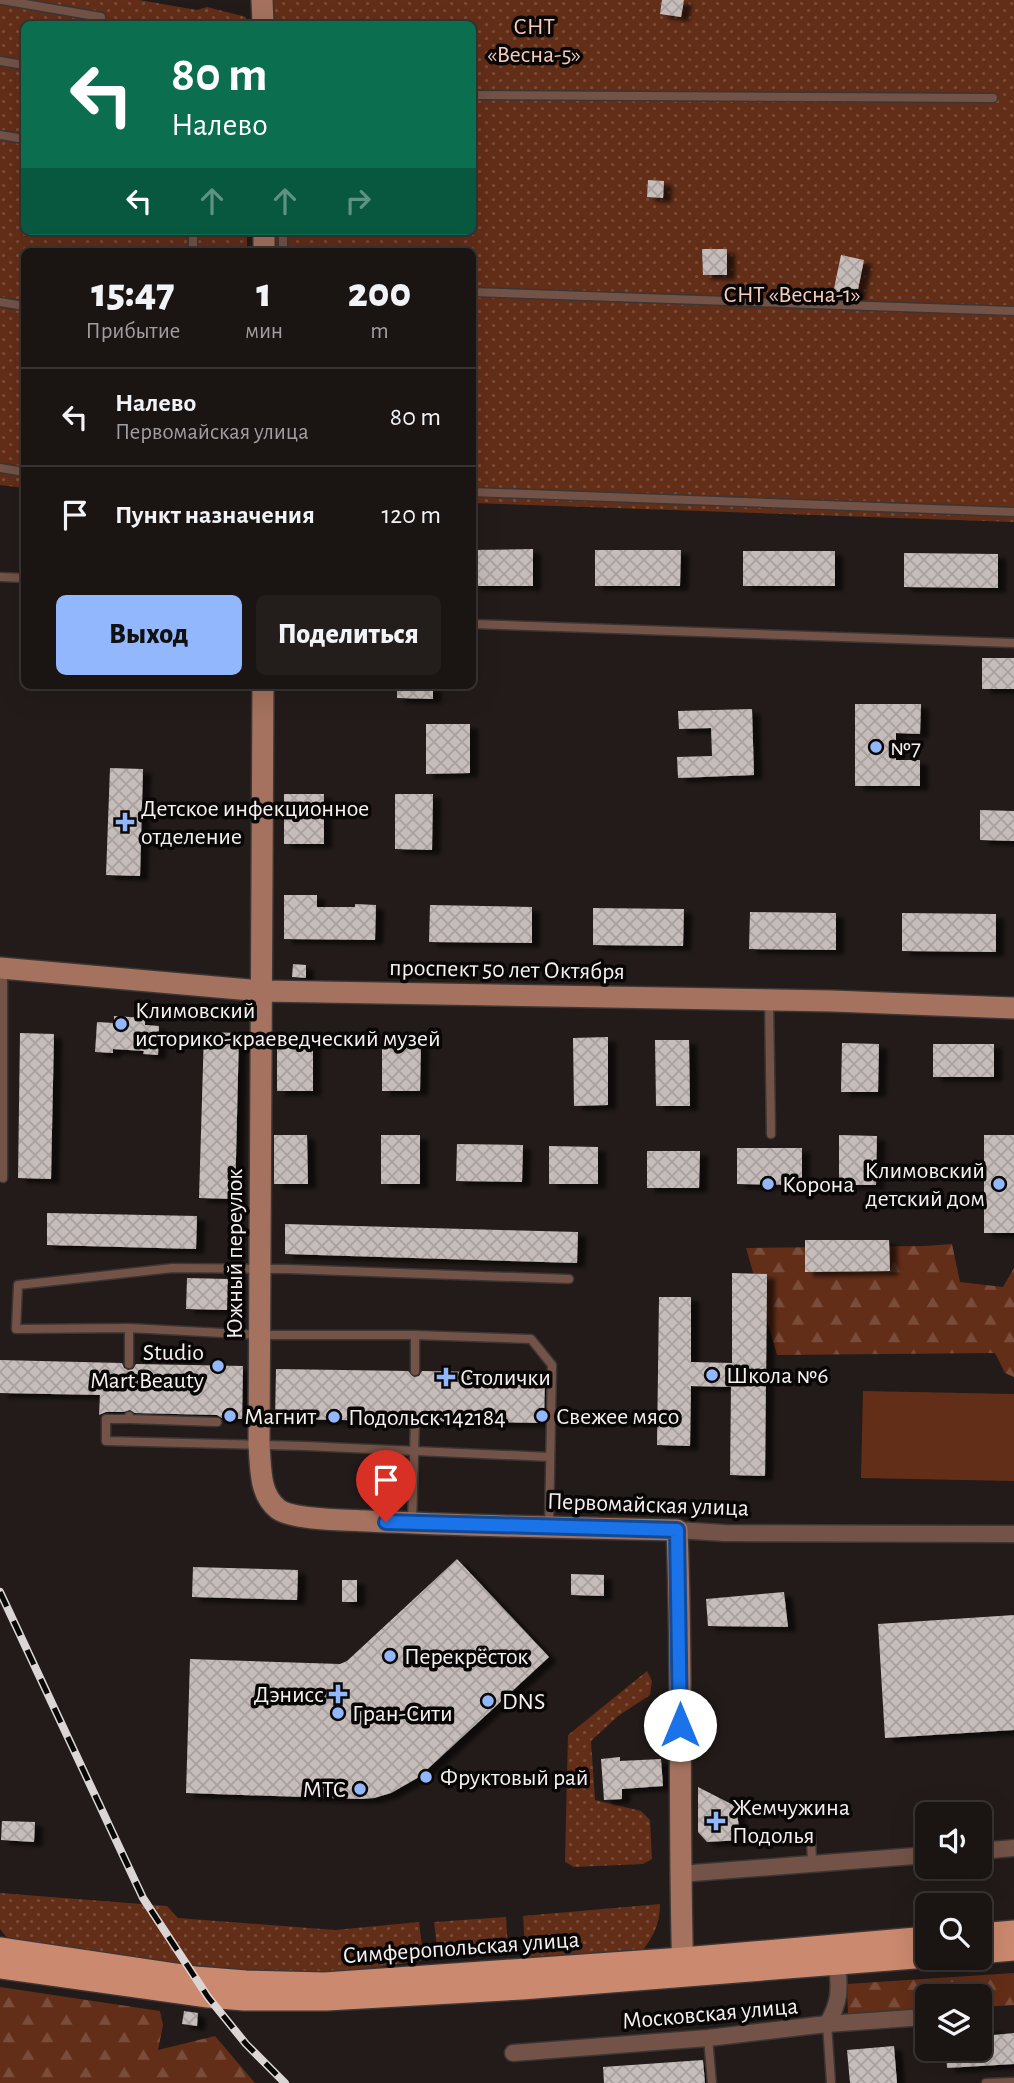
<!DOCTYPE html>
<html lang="ru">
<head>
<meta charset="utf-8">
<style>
	:root { --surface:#1a1413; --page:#231d1c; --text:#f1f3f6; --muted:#9f9ea0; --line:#383333; --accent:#92b7fd }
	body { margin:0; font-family:"Alegreya Sans",sans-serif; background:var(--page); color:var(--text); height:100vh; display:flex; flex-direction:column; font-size:26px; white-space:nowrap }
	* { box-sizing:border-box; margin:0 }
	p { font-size:23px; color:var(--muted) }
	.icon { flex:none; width:38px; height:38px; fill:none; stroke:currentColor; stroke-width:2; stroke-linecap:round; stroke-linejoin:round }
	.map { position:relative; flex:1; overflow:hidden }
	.details { position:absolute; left:21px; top:248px; width:455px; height:441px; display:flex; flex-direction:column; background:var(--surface); border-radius:10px; box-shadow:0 7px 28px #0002,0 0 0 2px var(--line) }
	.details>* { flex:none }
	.banner { position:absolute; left:21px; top:21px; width:455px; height:214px; border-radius:10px; box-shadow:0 7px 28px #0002,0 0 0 2px var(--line); background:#0b6e4f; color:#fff; overflow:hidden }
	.buttons { position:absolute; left:915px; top:1802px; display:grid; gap:14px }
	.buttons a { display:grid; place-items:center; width:77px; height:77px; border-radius:10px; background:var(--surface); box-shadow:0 7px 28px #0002,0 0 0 2px var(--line); font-size:35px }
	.pin { position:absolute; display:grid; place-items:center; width:60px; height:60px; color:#fff; margin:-72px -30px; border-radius:50% 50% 50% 0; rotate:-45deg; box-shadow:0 0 7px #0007 }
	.pin .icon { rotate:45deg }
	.me { position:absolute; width:77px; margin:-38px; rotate:0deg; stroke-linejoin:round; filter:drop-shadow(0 0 5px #0008) }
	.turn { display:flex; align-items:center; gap:24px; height:147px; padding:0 35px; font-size:32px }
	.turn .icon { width:91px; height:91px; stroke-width:2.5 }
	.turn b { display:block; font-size:49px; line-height:60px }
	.lanes { display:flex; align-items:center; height:66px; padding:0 35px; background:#0003; justify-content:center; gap:35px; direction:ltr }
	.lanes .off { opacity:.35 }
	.eta { display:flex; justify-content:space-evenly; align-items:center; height:119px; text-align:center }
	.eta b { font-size:42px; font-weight:800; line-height:49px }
	.action { display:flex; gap:14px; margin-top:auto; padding:14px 35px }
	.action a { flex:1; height:80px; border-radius:10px; background:var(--accent); color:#111; font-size:28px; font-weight:800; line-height:80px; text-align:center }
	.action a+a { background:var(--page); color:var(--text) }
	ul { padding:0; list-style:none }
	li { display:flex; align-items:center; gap:21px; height:98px; padding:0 35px; border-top:2px solid var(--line) }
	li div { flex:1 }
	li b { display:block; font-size:26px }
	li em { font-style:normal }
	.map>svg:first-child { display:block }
	.grass { fill:url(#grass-dots) }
	.forest { fill:url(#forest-firs) }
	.park { fill:#632e18 }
	.building { fill:url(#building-cross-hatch); filter:url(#shadow) }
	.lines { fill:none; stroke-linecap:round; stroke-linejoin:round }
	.lane-casing { stroke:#3b3533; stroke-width:11 }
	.street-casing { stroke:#3b3533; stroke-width:19 }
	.secondary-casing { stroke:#3b3533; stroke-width:24 }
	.primary-casing { stroke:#3b3533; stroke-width:24 }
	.lane { stroke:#735347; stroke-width:8 }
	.street { stroke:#735347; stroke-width:16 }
	.secondary { stroke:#a4725e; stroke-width:21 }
	.primary { stroke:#cb896f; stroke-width:21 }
	.rail-casing { stroke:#dbd6d5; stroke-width:8 }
	.rail { stroke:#090706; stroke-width:5; stroke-dasharray:16; stroke-linecap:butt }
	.route-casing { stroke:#114b97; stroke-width:18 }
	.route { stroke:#1a73e8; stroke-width:12 }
	.poi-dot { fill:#92b7fd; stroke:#090706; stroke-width:2.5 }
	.labels { text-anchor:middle; stroke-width:7; stroke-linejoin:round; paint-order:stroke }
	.park-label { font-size:24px; fill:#f7ccbc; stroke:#090706 }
	.poi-label { font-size:24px; fill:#f6f1f0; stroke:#090706; text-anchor:start }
	.street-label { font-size:24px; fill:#f6f1f0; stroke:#090706 }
</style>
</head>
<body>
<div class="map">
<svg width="1014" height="2083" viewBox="0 0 1014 2083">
	<defs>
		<pattern id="grass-dots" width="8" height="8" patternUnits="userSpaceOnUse" patternTransform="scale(1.75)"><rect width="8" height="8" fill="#632e18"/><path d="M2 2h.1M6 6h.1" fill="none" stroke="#7a4d3a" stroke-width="1.8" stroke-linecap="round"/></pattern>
		<pattern id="forest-firs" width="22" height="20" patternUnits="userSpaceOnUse" patternTransform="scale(1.75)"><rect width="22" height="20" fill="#632e18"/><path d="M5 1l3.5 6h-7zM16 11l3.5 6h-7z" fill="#7a4d3a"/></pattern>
		<pattern id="building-cross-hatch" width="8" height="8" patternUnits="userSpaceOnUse" patternTransform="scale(1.75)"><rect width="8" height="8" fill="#c6bdba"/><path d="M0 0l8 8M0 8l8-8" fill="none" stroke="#a7a09e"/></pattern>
		<filter id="shadow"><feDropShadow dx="8" dy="4.5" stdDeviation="2" flood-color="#0009"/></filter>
	</defs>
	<rect width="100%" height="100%" fill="#221b19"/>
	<path class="grass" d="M0 0H139L197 10 207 7 246 17V24H24V231H247V252H24V488L0 485Z
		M273 0H1014V522L473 503 472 252H275L274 231H472V24H273Z
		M647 1671 652 1681 650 1695 618 1716 591 1741 595 1800 641 1811 650 1820 652 1859 643 1864 574 1867 565 1862 568 1735Z
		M0 1893 167 1906 178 1918 335 1930 419 1922 423 1953 421 1961 334 1973 180 1970 9 1940 0 1929Z
		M660 1904C660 1926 652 1939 638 1956L526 1963 523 1916Z
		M506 1917 508 1949 438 1955 434 1922Z"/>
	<path class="forest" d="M952 1244 960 1282 1003 1287 1014 1268V1377L1005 1373 995 1353 777 1355 746 1248 924 1246Z
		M1014 1973V2005L980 2007V1997H928L927 2011 848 2016 847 1984Z
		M0 1987 160 2011 163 2025 158 2050 215 2036 255 2083H0Z"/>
	<path class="park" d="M863 1391 1014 1394V1481L861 1478Z"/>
	<path class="building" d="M662 0H684L681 17 660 14Z
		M648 180 664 181 663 198 647 197Z
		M702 249H727V275H703Z
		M841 255 864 260 856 299 832 298Z
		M533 549V586H472V550Z
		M595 550H681L680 586H595Z
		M743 551H835V586H743Z
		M904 553 998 554V588L904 587Z
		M982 658H1014V689H982Z
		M397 686H433V699L397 698Z
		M855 704H921L920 734 896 733V760H920V786H855Z
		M752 709 754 775 678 778 677 757 712 756 711 728 679 729 678 711Z
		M426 724H470V773L426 774Z
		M110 768 143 769 140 876 106 875Z
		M284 794H324V844H284Z
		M395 794H433L432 850 395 849Z
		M980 810 1014 811V841L980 840Z
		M284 895H317V907H355V904L376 905 375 940 284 939Z
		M430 905 532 907V943L429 942Z
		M593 908 684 909 683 946 593 945Z
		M750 912 836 913V950L749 949Z
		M902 913 996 914V952L902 951Z
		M293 964 306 965V978L292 977Z
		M114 1016 145 1018V1025L159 1026 158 1055 143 1054 144 1051 113 1049V1053L95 1052 97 1022 114 1023Z
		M204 1032 239 1033 235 1199 199 1198Z
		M20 1033 54 1034 51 1179 18 1178Z
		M608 1037V1105L574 1106 573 1038Z
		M655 1040H689L690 1106H656Z
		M277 1041H313V1091H277Z
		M382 1041H421L420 1091H382Z
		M842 1043 879 1044 878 1092H841Z
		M933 1044H994V1077H933Z
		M274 1135H307L308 1184H274Z
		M381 1135H420V1184H381Z
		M839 1135 877 1136 876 1185H839Z
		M984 1135H1014V1233H984Z
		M457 1144 523 1145 522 1182 456 1181Z
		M549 1146 598 1147V1184H549Z
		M737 1148H802V1185L737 1184Z
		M647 1151H700L699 1188H647Z
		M47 1213 197 1216 196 1249 47 1245Z
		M285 1224 578 1232 577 1263 285 1254Z
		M805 1240H889L890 1271 805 1272Z
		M732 1273 767 1274 765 1476 730 1475 731 1387 691 1386 690 1446 657 1445 659 1297H691V1362L732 1363Z
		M187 1278 228 1279 227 1310 186 1309Z
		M0 1360 122 1363 124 1368 128 1370 133 1369 136 1364 243 1366 242 1419 222 1418 217 1415 135 1413 130 1410 124 1412H106L99 1415 100 1395 0 1393Z
		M276 1369 408 1371 414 1377 419 1376 422 1371 545 1373 544 1423 422 1421 419 1416 415 1415 408 1421 275 1419Z
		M457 1559 549 1657 419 1777 391 1793 374 1798 360 1799 186 1793 190 1659 340 1664 347 1661Z
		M193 1567 298 1570 297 1600 192 1597Z
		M571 1574 604 1575V1596L571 1595Z
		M342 1580H357V1602H342Z
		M784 1592 788 1627 708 1626 706 1599Z
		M1014 1615V1730L885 1738 878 1624Z
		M620 1757V1761L661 1759 663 1786 622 1789V1799L604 1800 601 1759Z
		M698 1787 735 1806 742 1840 707 1842 698 1832Z
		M2 1821 35 1822 34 1842 1 1840Z
		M184 2011 198 2013 197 2026 182 2024Z
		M994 2028V2035L1014 2033V2064L947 2068 946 2049H980V2029Z
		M894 2046 897 2083H850L847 2050Z
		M703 2060 705 2083H604L603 2067Z"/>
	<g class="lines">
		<defs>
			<path id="lane" d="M2 0 101 17V24
				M0 61 24 65
				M472 95 993 98
				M0 135 24 139
				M193 231V252
				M283 231V252
				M472 292 1014 311
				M0 302 24 306
				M0 468 24 472
				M472 492 1014 512
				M0 577 24 578
				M472 624 1014 643
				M769 1000 771 1134
				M3 1178V969
				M129 1328V1364
				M415 1371V1335
				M129 1416V1419H106V1441L305 1446 550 1457
				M129 1419 217 1422
				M412 1523 415 1421
				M549 1526 552 1365 531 1339 415 1335H260L129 1328 16 1329 18 1285 173 1268 287 1269 569 1279
				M811 1836 812 1864
				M827 2024 831 2083
				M708 2038 712 2083
				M986 2083 1014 2082"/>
			<path id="street" d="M677 1530 724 1533 1014 1534
				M980 1851 1014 1848
				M680 1874 928 1855
				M827 2024C840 2003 840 1989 837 1964
				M513 2053 708 2038 827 2024 911 2018"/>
			<path id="secondary" d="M262 0 263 24
				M264 231V252
				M263 686 259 1445C261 1468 259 1494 278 1509 292 1520 348 1520 367 1521 471 1526 574 1528 677 1530 683 1678 678 1826 683 1975
				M0 968 262 991 832 1001 1014 1008"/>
			<path id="primary" d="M980 1934 1014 1931
				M0 1948 195 1977 246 1981 325 1983 683 1958 928 1937
				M980 1953 1014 1950
				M0 1968 208 1997 244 2000H327L522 1989 928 1957"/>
		</defs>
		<use href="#lane" class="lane-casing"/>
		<use href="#street" class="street-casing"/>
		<use href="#secondary" class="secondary-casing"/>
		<use href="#primary" class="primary-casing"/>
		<use href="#lane" class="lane"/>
		<use href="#street" class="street"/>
		<use href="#secondary" class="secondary"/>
		<use href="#primary" class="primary"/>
		<defs>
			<path id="rail" d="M0 1592 143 1898 208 1997 246 2044 285 2083"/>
		</defs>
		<use href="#rail" class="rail-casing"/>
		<use href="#rail" class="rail"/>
	</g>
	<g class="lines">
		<defs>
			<path id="route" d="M386 1522 677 1530 680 1725"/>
		</defs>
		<use href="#route" class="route-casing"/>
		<use href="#route" class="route"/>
	</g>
	<g class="poi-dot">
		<circle cx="876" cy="747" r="7"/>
		<path d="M121.5 811.5h7v7h7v7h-7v7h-7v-7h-7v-7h7z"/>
		<circle cx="121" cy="1024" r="7"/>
		<circle cx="768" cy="1184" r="7"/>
		<circle cx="999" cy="1184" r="7"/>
		<circle cx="218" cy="1366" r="7"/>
		<circle cx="712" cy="1375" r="7"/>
		<path d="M442.5 1366.5h7v7h7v7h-7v7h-7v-7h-7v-7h7z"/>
		<circle cx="230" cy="1416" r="7"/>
		<circle cx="542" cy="1416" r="7"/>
		<circle cx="334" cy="1417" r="7"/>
		<circle cx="390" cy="1656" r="7"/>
		<path d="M334.5 1683.5h7v7h7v7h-7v7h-7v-7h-7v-7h7z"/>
		<circle cx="488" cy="1701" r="7"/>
		<circle cx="338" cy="1713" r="7"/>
		<circle cx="426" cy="1777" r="7"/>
		<circle cx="360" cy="1789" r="7"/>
		<path d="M712.5 1810.5h7v7h7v7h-7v7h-7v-7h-7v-7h7z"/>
	</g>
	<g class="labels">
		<g class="park-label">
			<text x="534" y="34">СНТ<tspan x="534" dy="28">«Весна-5»</tspan></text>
			<text x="792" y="302">СНТ «Весна-1»</text>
		</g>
		<g class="poi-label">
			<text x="890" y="755">№7</text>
			<text x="141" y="816">Детское инфекционное<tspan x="141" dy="28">отделение</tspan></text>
			<text x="135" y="1018">Климовский<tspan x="135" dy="28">историко-краеведческий музей</tspan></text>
			<text x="985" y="1178" text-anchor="end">Климовский<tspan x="985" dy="28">детский дом</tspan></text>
			<text x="782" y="1192">Корона</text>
			<text x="204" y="1360" text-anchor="end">Studio<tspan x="204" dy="28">Mart Beauty</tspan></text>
			<text x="726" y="1383">Школа №6</text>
			<text x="460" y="1385">Столички</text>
			<text x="244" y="1424">Магнит</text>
			<text x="556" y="1424">Свежее мясо</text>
			<text x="348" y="1425">Подольск 142184</text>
			<text x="404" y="1664">Перекрёсток</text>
			<text x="324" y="1702" text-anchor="end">Дэнисс</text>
			<text x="502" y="1709">DNS</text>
			<text x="352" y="1721">Гран-Сити</text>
			<text x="440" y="1785">Фруктовый рай</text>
			<text x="346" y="1797" text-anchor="end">МТС</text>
			<text x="732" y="1815">Жемчужина<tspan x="732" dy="28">Подолья</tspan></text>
		</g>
		<g class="street-label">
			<text transform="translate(507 969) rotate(1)" y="8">проспект 50 лет Октября</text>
			<text transform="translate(234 1254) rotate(-90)" y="8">Южный переулок</text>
			<text transform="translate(648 1504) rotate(2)" y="8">Первомайская улица</text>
			<text transform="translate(461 1947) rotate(-4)" y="8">Симферопольская улица</text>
			<text transform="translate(710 2013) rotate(-5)" y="8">Московская улица</text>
		</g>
	</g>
</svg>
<div class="buttons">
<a><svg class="icon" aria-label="sound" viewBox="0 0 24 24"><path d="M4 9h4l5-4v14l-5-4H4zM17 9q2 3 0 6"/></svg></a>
<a><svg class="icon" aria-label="search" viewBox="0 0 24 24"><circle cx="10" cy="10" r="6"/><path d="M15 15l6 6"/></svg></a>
<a><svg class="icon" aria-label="layers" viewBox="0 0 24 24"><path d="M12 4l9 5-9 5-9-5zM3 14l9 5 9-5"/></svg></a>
</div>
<div class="pin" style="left:386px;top:1522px;background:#d93025"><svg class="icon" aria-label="arrive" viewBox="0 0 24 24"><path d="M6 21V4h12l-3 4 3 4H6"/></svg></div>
<svg class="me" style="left:680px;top:1725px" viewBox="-20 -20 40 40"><circle r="19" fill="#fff"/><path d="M0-13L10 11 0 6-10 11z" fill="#1a73e8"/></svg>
<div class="banner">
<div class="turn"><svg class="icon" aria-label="left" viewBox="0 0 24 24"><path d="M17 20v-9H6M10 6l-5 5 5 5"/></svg><div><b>80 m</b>Налево</div></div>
<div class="lanes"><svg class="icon" aria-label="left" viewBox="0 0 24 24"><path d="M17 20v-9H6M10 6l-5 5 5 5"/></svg><svg class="icon off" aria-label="ahead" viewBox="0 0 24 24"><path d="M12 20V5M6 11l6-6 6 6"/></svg><svg class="icon off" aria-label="ahead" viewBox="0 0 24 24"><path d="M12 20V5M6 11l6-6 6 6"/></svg><svg class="icon off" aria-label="right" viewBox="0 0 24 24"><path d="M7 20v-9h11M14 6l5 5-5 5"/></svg></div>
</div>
<section class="details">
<div class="eta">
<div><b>15:47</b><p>Прибытие</p></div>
<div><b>1</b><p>мин</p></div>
<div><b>200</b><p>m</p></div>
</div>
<ul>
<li><svg class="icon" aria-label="left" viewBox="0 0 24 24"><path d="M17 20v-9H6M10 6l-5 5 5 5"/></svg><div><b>Налево</b><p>Первомайская улица</p></div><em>80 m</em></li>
<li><svg class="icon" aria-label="arrive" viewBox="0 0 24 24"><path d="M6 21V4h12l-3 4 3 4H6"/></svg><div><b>Пункт назначения</b></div><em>120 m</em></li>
</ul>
<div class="action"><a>Выход</a><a>Поделиться</a></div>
</section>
</div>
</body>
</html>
